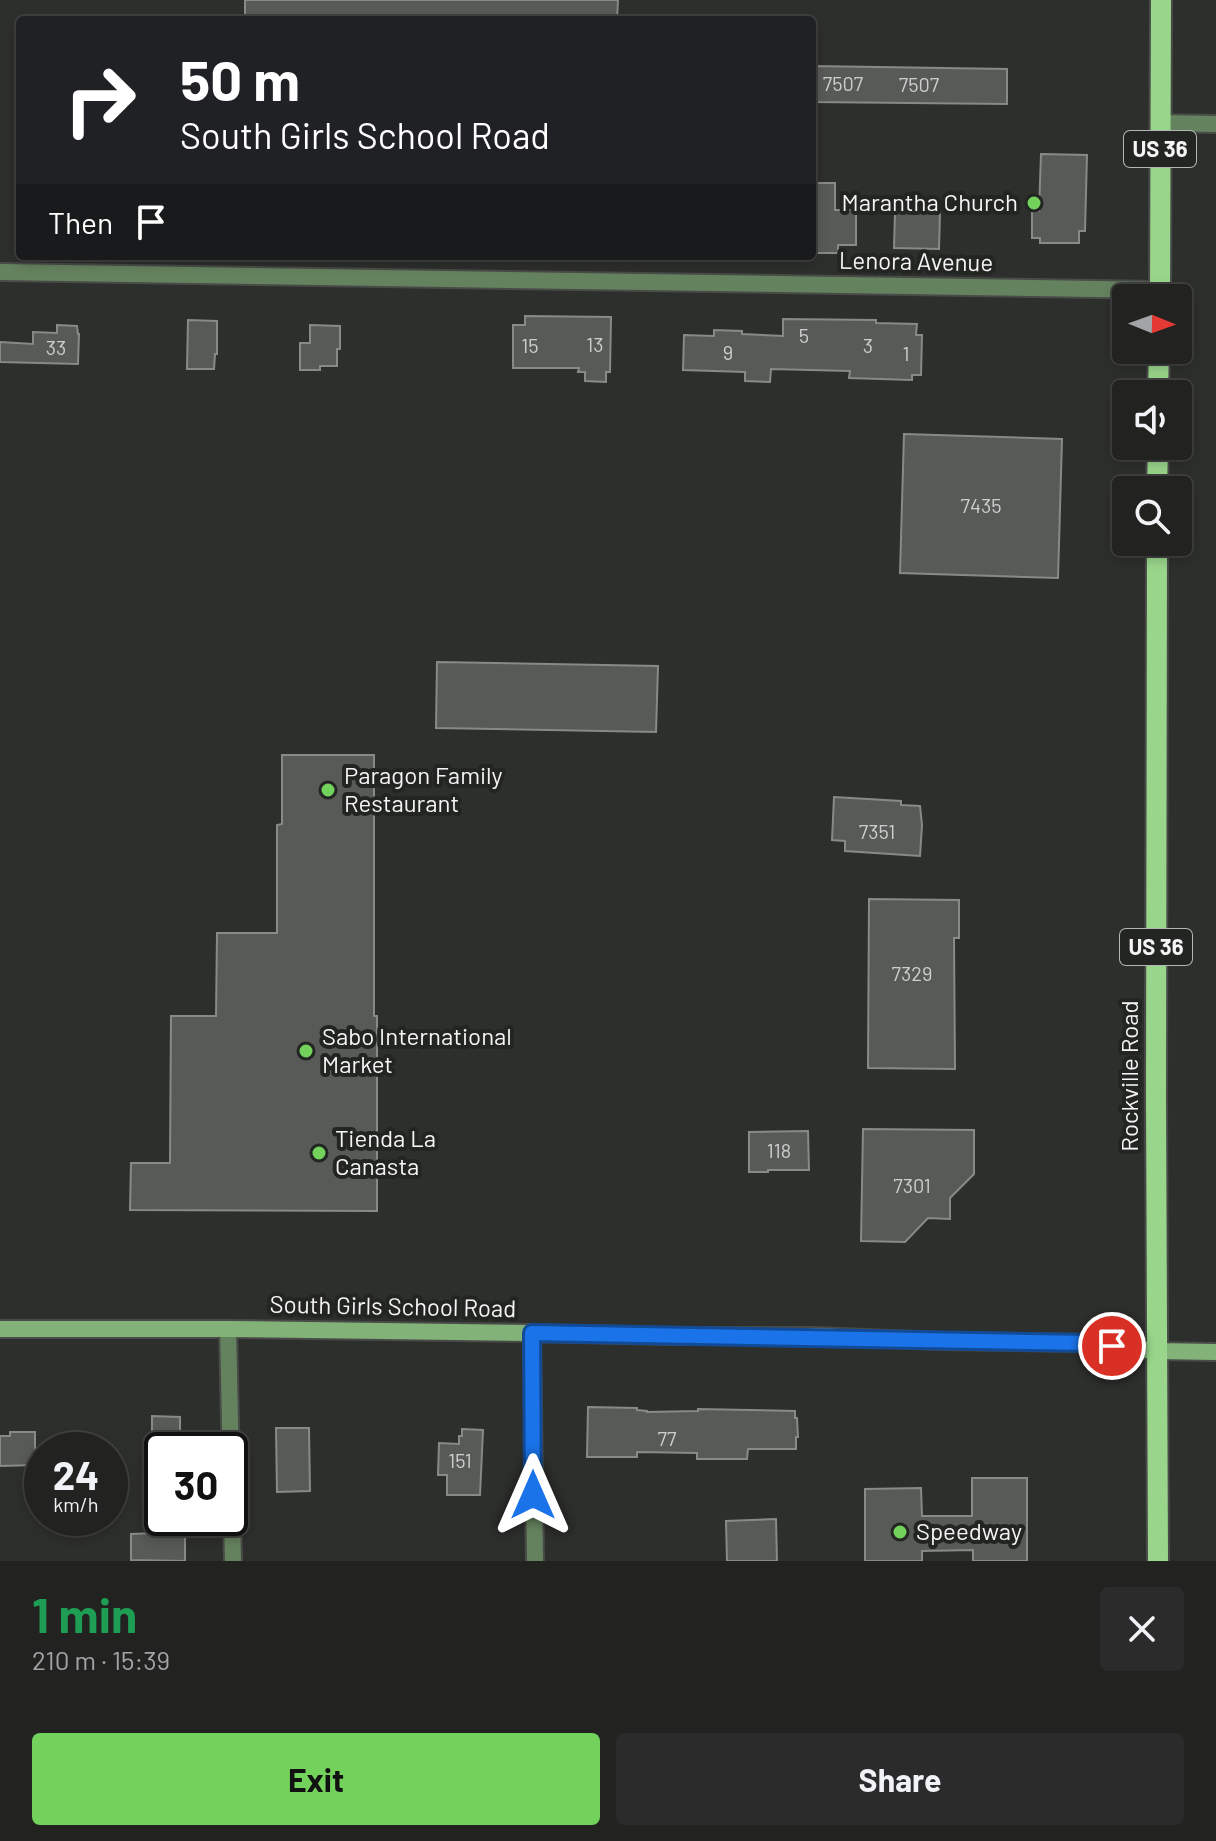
<!DOCTYPE html>
<html lang="en">
<head>
<meta charset="utf-8">
<style>
	:root { --surface:#222321; --page:#2a2b2a; --text:#f1f3f6; --muted:#a2a4a5; --line:#3f403f; --accent:#73d25c }
	body { margin:0; font-family:Barlow,sans-serif; background:var(--page); color:var(--text); height:100vh; display:flex; flex-direction:column; font-size:30px; white-space:nowrap }
	* { box-sizing:border-box; margin:0 }
	p { font-size:26px; color:var(--muted) }
	.icon { flex:none; width:44px; height:44px; fill:none; stroke:currentColor; stroke-width:2; stroke-linecap:round; stroke-linejoin:round }
	.map { position:relative; height:1561px; overflow:hidden }
	.side { display:flex; flex-direction:column; background:var(--surface); flex:1 }
	.side>* { flex:none }
	.hud { position:absolute; left:16px; top:16px; width:800px; height:244px; border-radius:8px; box-shadow:0 4px 12px #0003,0 0 0 2px var(--line); background:#202124; color:#fff; overflow:hidden }
	.needle { width:52px; rotate:91deg }
	.controls { position:absolute; left:1112px; top:284px; display:grid; gap:16px }
	.controls a { display:grid; place-items:center; width:80px; height:80px; border-radius:8px; background:var(--surface); box-shadow:0 4px 12px #0003,0 0 0 2px var(--line); font-size:40px }
	.speed { position:absolute; left:24px; top:1432px; display:flex; gap:16px; font-size:40px; font-weight:700; text-align:center }
	.speed>* { display:grid; place-content:center; width:104px; height:104px; border-radius:50%; background:var(--surface); box-shadow:0 4px 12px #0003,0 0 0 2px var(--line); line-height:1 }
	.speed small { font-size:20px; font-weight:400 }
	.speed .limit { border:4px solid #111; border-radius:12px; background:#fff; color:#111 }
	.pin { position:absolute; display:grid; place-items:center; width:68px; height:68px; color:#fff; margin:-34px; border:4px solid #fff; border-radius:50%; box-shadow:0 2px 8px #0007 }
	.me { position:absolute; width:88px; margin:-44px; rotate:0deg; stroke-linejoin:round; filter:drop-shadow(0 0 6px #0008) }
	.turn { display:flex; align-items:center; gap:28px; height:168px; padding:0 32px; font-size:36px }
	.turn .icon { width:104px; height:104px; stroke-width:2.5 }
	.turn b { display:block; font-size:56px; line-height:68px }
	.then { display:flex; align-items:center; height:76px; padding:0 32px; background:#0003; gap:16px; font-size:30px }
	.round { display:grid; place-items:center; flex:none; width:84px; height:84px; border-radius:8px; background:var(--page) }
	.head { display:flex; align-items:center; justify-content:space-between; height:136px; padding:0 32px }
	h1 { font-size:48px; font-weight:700; line-height:60px; color:#1e9e55 }
	.cta { display:flex; gap:16px; margin-top:auto; padding:16px 32px }
	.cta a { flex:1; height:92px; border-radius:8px; background:var(--accent); color:#111; font-size:32px; font-weight:700; line-height:92px; text-align:center }
	.cta a+a { background:var(--page); color:var(--text) }
	.map>svg:first-child { display:block }
	.building { fill:#575a57; stroke:#878a86; stroke-width:2 }
	.lines { fill:none; stroke-linecap:round; stroke-linejoin:round }
	.street-casing { stroke:#494b48; stroke-width:20 }
	.secondary-casing { stroke:#494b48; stroke-width:20 }
	.primary-casing { stroke:#494b48; stroke-width:24 }
	.street { stroke:#65825e; stroke-width:16 }
	.secondary { stroke:#83b278; stroke-width:16 }
	.primary { stroke:#99d68b; stroke-width:20 }
	.route-casing { stroke:#114b97; stroke-width:20 }
	.route { stroke:#1a73e8; stroke-width:14 }
	.poi-dot { fill:#73d25c; stroke:#232522; stroke-width:3 }
	.labels { text-anchor:middle; stroke-width:8; stroke-linejoin:round; paint-order:stroke }
	.number-label { font-size:20px; fill:#cdcecd }
	.shield { fill:#232522; stroke:#b5b7b5; stroke-width:2 }
	.shield-label { font-size:22px; font-weight:bold; fill:#f4f5f4 }
	.poi-label { font-size:24px; fill:#f4f5f4; stroke:#232522; text-anchor:start }
	.street-label { font-size:24px; fill:#f4f5f4; stroke:#232522 }
</style>
</head>
<body>
<div class="map">
<svg width="1216" height="1561" viewBox="0 0 1216 1561">
	<rect width="100%" height="100%" fill="#2d2f2c"/>
	<path class="building" d="M245 0H618L617 20H245Z
		M812 66 1007 69V104L812 102Z
		M1041 154 1087 155 1085 231H1079V243H1040V238H1032V212L1039 211Z
		M812 183H835V210H856V245H838V253H816V246H812Z
		M901 202H927L926 211 940 212 939 249 894 248 895 213H900Z
		M525 316 611 317 610 372H606V382L585 381V372H578L579 368H513V325H525Z
		M783 319 876 320V323L917 324 916 335H922L921 375H912V380L849 378 850 371 771 369 770 382 745 381V372L683 370 684 335 714 336V330L742 331V334L783 336Z
		M188 320 217 321V354H215L214 369H187Z
		M57 325 77 326 78 334H79L78 364 0 362V342L33 344V332L57 333Z
		M310 325 340 326V349H337V366H320V370H300V343H310Z
		M904 434 1062 439 1058 578 900 573Z
		M437 662 658 666 656 732 436 728Z
		M282 755H374V1016H377V1211L130 1210 131 1163H170L171 1016H216L217 933H277V825L282 824Z
		M834 797 901 801V805L920 806 922 825 920 856 845 851V841L832 840Z
		M869 899 959 900V938H954L955 1069 868 1068Z
		M863 1129 974 1130V1174L950 1198V1219L928 1218 905 1242 861 1241Z
		M808 1131 809 1170H768V1172H749V1132Z
		M588 1407 637 1408V1410L647 1411V1412L698 1411V1409L795 1411V1418H797L798 1437H796V1449H748L747 1459H697V1453L637 1452V1457H587Z
		M152 1416 180 1417V1450H152Z
		M276 1428H309L310 1491 277 1492Z
		M462 1429 483 1430 480 1495H447V1475H438L439 1443 459 1444V1436H462Z
		M10 1432H35V1465L0 1466V1436H10Z
		M972 1478H1027V1561H973V1550L922 1551V1561H865V1489L921 1488 922 1516H972Z
		M776 1519 777 1561H727L726 1521Z
		M185 1532V1561L131 1560V1534Z"/>
	<g class="lines">
		<defs>
			<path id="street" d="M1160 123 1216 124
				M0 272 1160 290
				M228 1329 233 1561
				M532 1333 535 1561"/>
			<path id="secondary" d="M0 1329H228L532 1333 671 1336H814L941 1341 1089 1343 1156 1351 1216 1352"/>
			<path id="primary" d="M1160 298 1161 0
				M1158 394 1159 350
				M1157 490 1158 446
				M1157 542 1156 1096 1158 1561"/>
		</defs>
		<use href="#street" class="street-casing"/>
		<use href="#secondary" class="secondary-casing"/>
		<use href="#primary" class="primary-casing"/>
		<use href="#street" class="street"/>
		<use href="#secondary" class="secondary"/>
		<use href="#primary" class="primary"/>
	</g>
	<g class="lines">
		<defs>
			<path id="route" d="M533 1495 532 1333 1089 1343 1112 1346"/>
		</defs>
		<use href="#route" class="route-casing"/>
		<use href="#route" class="route"/>
	</g>
	<g class="poi-dot">
		<circle cx="1034" cy="203" r="8"/>
		<circle cx="328" cy="790" r="8"/>
		<circle cx="306" cy="1051" r="8"/>
		<circle cx="319" cy="1153" r="8"/>
		<circle cx="900" cy="1532" r="8"/>
	</g>
	<g class="labels">
		<g class="number-label">
			<text x="843" y="91">7507</text>
			<text x="919" y="92">7507</text>
			<text x="804" y="343">5</text>
			<text x="595" y="352">13</text>
			<text x="530" y="353">15</text>
			<text x="868" y="353">3</text>
			<text x="56" y="355">33</text>
			<text x="728" y="360">9</text>
			<text x="906" y="361">1</text>
			<text x="981" y="513">7435</text>
			<text x="877" y="839">7351</text>
			<text x="912" y="981">7329</text>
			<text x="779" y="1158">118</text>
			<text x="912" y="1193">7301</text>
			<text x="667" y="1446">77</text>
			<text x="460" y="1468">151</text>
		</g>
		<g class="shield">
			<rect x="1124" y="131" width="72" height="36" rx="6"/>
			<rect x="1120" y="929" width="72" height="36" rx="6"/>
		</g>
		<g class="shield-label">
			<text x="1160" y="157">US 36</text>
			<text x="1156" y="955">US 36</text>
		</g>
		<g class="poi-label">
			<text x="1018" y="211" text-anchor="end">Marantha Church</text>
			<text x="344" y="784">Paragon Family<tspan x="344" dy="28">Restaurant</tspan></text>
			<text x="322" y="1045">Sabo International<tspan x="322" dy="28">Market</tspan></text>
			<text x="335" y="1147">Tienda La<tspan x="335" dy="28">Canasta</tspan></text>
			<text x="916" y="1540">Speedway</text>
		</g>
		<g class="street-label">
			<text transform="translate(916 262) rotate(1)" y="8">Lenora Avenue</text>
			<text transform="translate(1130 1076) rotate(-90)" y="8">Rockville Road</text>
			<text transform="translate(393 1307) rotate(1)" y="8">South Girls School Road</text>
		</g>
	</g>
</svg>
<div class="controls">
<a><svg class="needle" viewBox="-14 -14 28 28"><path d="M0-13l5 13h-10z" fill="#e53935"/><path d="M0 13l5-13h-10z" fill="#a2a4a5"/></svg></a>
<a><svg class="icon" aria-label="sound" viewBox="0 0 24 24"><path d="M4 9h4l5-4v14l-5-4H4zM17 9q2 3 0 6"/></svg></a>
<a><svg class="icon" aria-label="search" viewBox="0 0 24 24"><circle cx="10" cy="10" r="6"/><path d="M15 15l6 6"/></svg></a>
</div>
<div class="speed"><div>24<small>km/h</small></div><div class="limit">30</div></div>
<div class="pin" style="left:1112px;top:1346px;background:#d93025"><svg class="icon" aria-label="arrive" viewBox="0 0 24 24"><path d="M6 21V4h12l-3 4 3 4H6"/></svg></div>
<svg class="me" style="left:533px;top:1495px" viewBox="-20 -20 40 40"><path d="M0-17L14 15 0 8-14 15z" fill="#1a73e8" stroke="#fff" stroke-width="4"/></svg>
<div class="hud">
<div class="turn"><svg class="icon" aria-label="right" viewBox="0 0 24 24"><path d="M7 20v-9h11M14 6l5 5-5 5"/></svg><div><b>50 m</b>South Girls School Road</div></div>
<div class="then">Then<svg class="icon" aria-label="arrive" viewBox="0 0 24 24"><path d="M6 21V4h12l-3 4 3 4H6"/></svg></div>
</div>
</div>
<section class="side">
<div class="head"><div><h1>1 min</h1><p>210 m · 15:39</p></div><a class="round"><svg class="icon" aria-label="close" viewBox="0 0 24 24"><path d="M6 6l12 12M18 6L6 18"/></svg></a></div>
<div class="cta"><a>Exit</a><a>Share</a></div>
</section>
</body>
</html>
